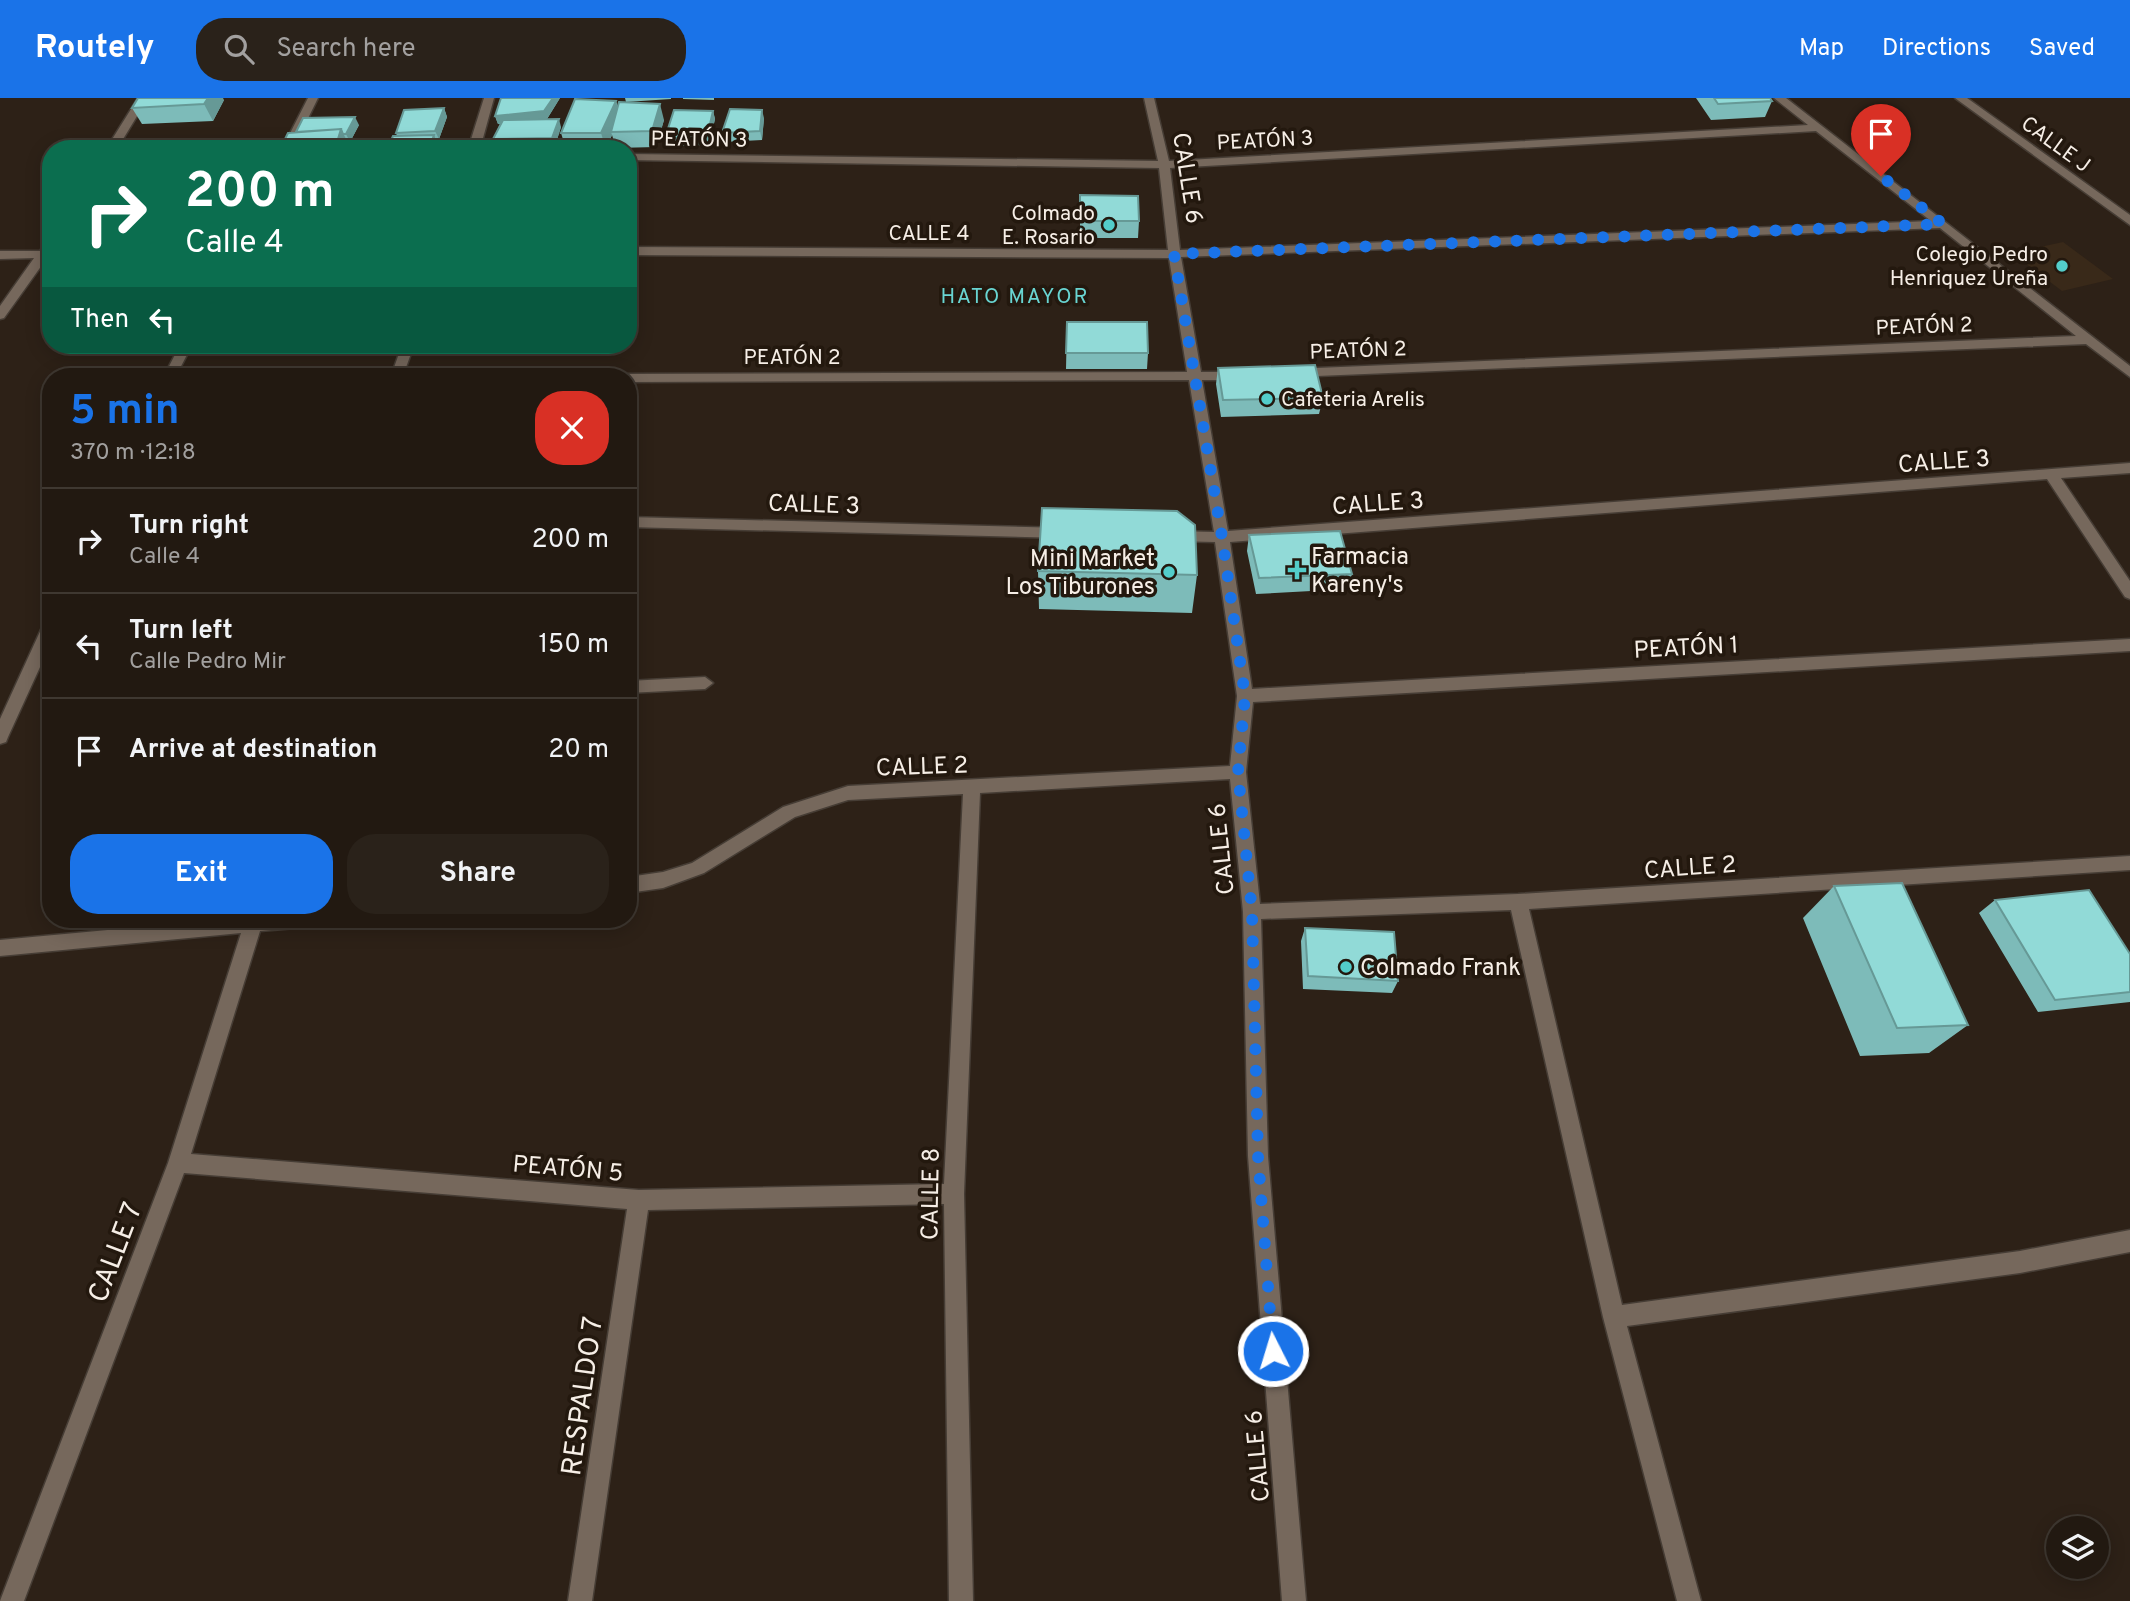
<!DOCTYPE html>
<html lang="en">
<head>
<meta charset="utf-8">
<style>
	:root { --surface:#221911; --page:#2a221a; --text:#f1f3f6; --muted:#a2a09f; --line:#3f3831; --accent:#1a73e8 }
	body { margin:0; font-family:Overpass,sans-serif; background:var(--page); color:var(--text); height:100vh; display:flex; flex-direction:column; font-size:26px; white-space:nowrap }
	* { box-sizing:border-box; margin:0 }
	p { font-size:23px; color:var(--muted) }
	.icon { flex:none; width:38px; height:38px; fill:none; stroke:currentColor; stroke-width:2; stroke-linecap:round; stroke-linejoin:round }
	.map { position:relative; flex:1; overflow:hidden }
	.sheet { position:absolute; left:42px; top:270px; width:595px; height:560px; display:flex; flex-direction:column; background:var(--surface); border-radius:28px; box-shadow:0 4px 18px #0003,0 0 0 2px var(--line) }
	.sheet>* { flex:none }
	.guide { position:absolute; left:42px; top:42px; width:595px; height:214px; border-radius:28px; box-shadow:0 4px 18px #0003,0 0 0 2px var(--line); background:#0b6e4f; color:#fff; overflow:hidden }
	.fabs { position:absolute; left:2046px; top:1418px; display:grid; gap:14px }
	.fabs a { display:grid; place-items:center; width:63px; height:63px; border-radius:50%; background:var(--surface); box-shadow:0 4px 18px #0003,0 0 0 2px var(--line); font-size:35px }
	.pin { position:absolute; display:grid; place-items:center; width:60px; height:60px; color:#fff; margin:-72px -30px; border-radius:50% 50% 50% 0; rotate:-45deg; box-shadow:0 0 7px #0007 }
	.pin .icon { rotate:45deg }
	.me { position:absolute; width:77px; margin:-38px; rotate:355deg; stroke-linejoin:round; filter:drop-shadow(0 0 5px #0008) }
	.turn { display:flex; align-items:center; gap:24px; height:147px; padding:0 28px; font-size:32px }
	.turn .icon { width:91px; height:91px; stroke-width:2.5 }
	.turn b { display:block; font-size:49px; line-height:60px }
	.then { display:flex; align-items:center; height:66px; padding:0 28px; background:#0003; gap:14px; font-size:26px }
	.round { display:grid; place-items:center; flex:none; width:74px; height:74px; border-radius:28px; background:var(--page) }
	.overview { display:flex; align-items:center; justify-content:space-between; height:119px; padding:0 28px }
	h1 { font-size:42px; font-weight:700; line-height:52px; color:var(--accent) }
	.button { display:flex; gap:14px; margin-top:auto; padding:14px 28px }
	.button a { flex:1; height:80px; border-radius:28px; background:var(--accent); color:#fff; font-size:28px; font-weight:700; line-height:80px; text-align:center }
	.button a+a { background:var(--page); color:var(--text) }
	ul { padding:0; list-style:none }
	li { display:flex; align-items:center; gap:21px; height:105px; padding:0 28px; border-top:2px solid var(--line) }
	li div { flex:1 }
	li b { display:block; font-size:26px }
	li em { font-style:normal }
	header { display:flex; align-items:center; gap:42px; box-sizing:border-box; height:98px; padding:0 35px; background:var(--accent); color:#fff }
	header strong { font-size:33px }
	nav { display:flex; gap:38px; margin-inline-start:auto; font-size:24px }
	.search { width:490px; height:63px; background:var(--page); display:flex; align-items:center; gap:18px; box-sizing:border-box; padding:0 24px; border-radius:28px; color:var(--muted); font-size:26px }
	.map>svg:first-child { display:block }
	.built { fill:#392919 }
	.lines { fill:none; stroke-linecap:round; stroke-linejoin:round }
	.minor-casing { stroke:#463d35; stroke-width:3 }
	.minor { fill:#76685c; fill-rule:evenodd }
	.wall { fill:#7dbbb9 }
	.shaded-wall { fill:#669996 }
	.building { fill:#91dad7; stroke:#669996; stroke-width:2 }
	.route { stroke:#1a73e8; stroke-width:12; stroke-dasharray:0 21.6 }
	.poi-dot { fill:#53cdca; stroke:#23180e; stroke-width:2.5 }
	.labels { text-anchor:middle; stroke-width:7; stroke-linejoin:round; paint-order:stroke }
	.far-street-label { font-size:21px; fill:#f6eee6; stroke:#23180e }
	.far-poi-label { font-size:21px; fill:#f6eee6; stroke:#23180e; text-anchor:end }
	.far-neighbourhood-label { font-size:21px; letter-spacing:2px; fill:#69d5d2; stroke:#23180e }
	.street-label { font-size:24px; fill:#f6eee6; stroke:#23180e }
	.poi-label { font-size:24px; fill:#f6eee6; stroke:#23180e; text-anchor:start }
	.near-street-label { font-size:28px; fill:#f6eee6; stroke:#23180e }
</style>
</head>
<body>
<header>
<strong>Routely</strong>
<div class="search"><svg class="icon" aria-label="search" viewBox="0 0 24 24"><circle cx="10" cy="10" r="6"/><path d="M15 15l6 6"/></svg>Search here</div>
<nav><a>Map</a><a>Directions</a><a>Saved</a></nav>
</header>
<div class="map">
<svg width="2130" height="1503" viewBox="0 0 2130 1503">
	<rect width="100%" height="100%" fill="#2d2117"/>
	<path class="built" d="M2063 144 2113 181 2062 193 2012 155Z"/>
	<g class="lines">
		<defs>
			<path id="minor" d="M138 0H148L117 51H106Z
				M308 0H318L293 51H282Z
				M484 0H494L480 51H468Z
				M1144 0H1154L1169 63 1808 27 1774 0H1786L2130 268V279L2086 246 1293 279 1286 275 1293 271 2076 238 1940 130 1181 159 1201 274H1241L1248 278 1241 282H1202L1228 433 2130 365V375L2061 380 2130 483V501L2125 499 2047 381 1230 444 1252 591 2130 541V553L1253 604 1246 674 1260 806 1518 796 2130 758V772L1529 811 1622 1207 2020 1153 2130 1132V1154L2020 1175 1627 1228 1701 1503H1677L1603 1219 1511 812 1261 821 1268 1058 1306 1503H1282L1248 1058 1243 814 1230 681 980 695 964 1096 973 1503H949L944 1106 648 1112 592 1503H568L627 1111 184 1075 24 1503H0L168 1065 241 835 0 858V842L226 821H316L313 827 307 829 260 833 191 1056 639 1092 944 1086 963 696 848 702 795 719 704 775 663 790 628 795V779L663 774 692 765 783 709 848 688 1230 668 1237 598 1215 444 1174 443 1167 438 1174 433 1214 434 1189 282 628 284V278H623L628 276 1187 274 1169 160 628 157V149L1168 152 1159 70 628 62V56L1158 63ZM1816 33 1931 123 1180 152 1170 70Z
				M1955 0H1967L2130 117V127Z
				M51 141V160H47L4 220 0 221V208L34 160 0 161V153H40L47 142Z
				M180 247H192L176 278H164Z
				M402 247H414L403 278H391Z
				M628 419 1065 430 1072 435 1065 440 628 429Z
				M51 521V545L8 639 6 644 0 646V621L43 527Z
				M705 579 713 585 705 591 628 595V583Z"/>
		</defs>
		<use href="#minor" class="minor-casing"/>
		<use href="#minor" class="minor"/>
	</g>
	<path class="wall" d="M560 0 547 21 561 29 555 48 496 49 493 41 500 26H498L495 18Z
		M625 0H671V1L626 4Z
		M683 0H714V2L683 1Z
		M1696 0H1770L1772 3 1765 19 1711 22Z
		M224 2 213 23 142 26 132 10Z
		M616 3 618 9 664 22 656 49 616 50 612 37 606 51H566L561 35Z
		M444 10 447 19 439 41H436L437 45 397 38 396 35Z
		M713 13 715 21 709 47 667 48 665 40Z
		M764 20 762 42 724 44 722 35Z
		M359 27 350 44H347L349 47 296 34Z
		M1080 97 1139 123 1138 140H1080Z
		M1067 224 1148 255 1147 271H1066Z
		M1218 270 1323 300 1319 316 1221 319 1216 286Z
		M1249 437 1352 476 1348 491 1256 496 1247 453Z
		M1038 473 1197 477 1192 515 1039 511Z
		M1834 788 1968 927 1929 955 1860 958 1803 820Z
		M1995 802 2130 856V904L2038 914 1979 815Z
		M1305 830 1398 883 1392 895 1303 891 1301 843Z"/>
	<path class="shaded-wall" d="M208 0H223L224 2 213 23 204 6Z
		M553 0H560L547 21 498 26 495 18Z
		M616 3 620 19 611 34 612 37 606 51 601 35Z
		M660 6 664 22 656 49 652 33Z
		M444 10 447 19 439 41 435 33Z
		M762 12 764 20 762 42 760 33Z
		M713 13 715 21 709 47 707 39Z
		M355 19 359 27 350 44 346 36Z
		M559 21 561 29 555 48 552 40Z
		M341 31 349 47 348 51H335Z
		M434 37 437 45 435 51H429Z"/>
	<path class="building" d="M138 0H208L204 6 132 10Z
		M501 0H553L544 13 495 18Z
		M1714 0H1770L1772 3 1718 6Z
		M575 1 616 3 601 35H561Z
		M619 4 660 6 652 33 611 34Z
		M444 10 435 33 396 35 404 12Z
		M730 11 762 12 760 33 722 35Z
		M674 12 713 13 707 39 665 40Z
		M355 19 346 36H343L341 31 296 34 303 20Z
		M559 21 552 40 493 41 503 22Z
		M341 31 335 51H280L288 35Z
		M434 37 429 51H387L393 38Z
		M1080 97 1138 98 1139 123H1080Z
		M1067 224H1147L1148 255H1066Z
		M1315 267 1323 300 1223 302 1218 270Z
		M1042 410 1177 413 1195 427 1197 477 1038 473Z
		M1340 433 1352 476 1259 480 1249 437Z
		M1902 785 1968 927 1897 930 1834 788Z
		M2089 792 2130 856V894L2055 902 1995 802Z
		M1305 830 1394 834 1398 883 1308 878Z"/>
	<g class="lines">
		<path class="route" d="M1273 1253 1258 1058 1252 814 1238 674 1245 598 1222 439 1174 156 1943 126 1881 78"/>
	</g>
	<g class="poi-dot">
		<circle cx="1109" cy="127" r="7"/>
		<circle cx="2062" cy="168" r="7"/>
		<circle cx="1267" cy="301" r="7"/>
		<path d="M1293.5 461.5h7v7h7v7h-7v7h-7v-7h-7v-7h7z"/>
		<circle cx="1169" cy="474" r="7"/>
		<circle cx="1346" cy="869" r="7"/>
	</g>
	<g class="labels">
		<g class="far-street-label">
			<text transform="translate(699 41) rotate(1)" y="7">PEATÓN 3</text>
			<text transform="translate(1265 42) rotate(-3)" y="7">PEATÓN 3</text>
			<text transform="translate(2056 46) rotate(36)" y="7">CALLE J</text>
			<text x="929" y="142">CALLE 4</text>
			<text transform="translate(1924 228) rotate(-2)" y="7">PEATÓN 2</text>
			<text transform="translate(1358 252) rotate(-2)" y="7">PEATÓN 2</text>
			<text x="792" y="266">PEATÓN 2</text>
		</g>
		<g class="far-poi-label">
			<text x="1095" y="122">Colmado<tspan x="1095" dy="24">E. Rosario</tspan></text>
			<text x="2048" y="163">Colegio Pedro<tspan x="2048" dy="24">Henriquez Ureña</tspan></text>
			<text x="1281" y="308" text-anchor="start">Cafeteria Arelis</text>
		</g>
		<g class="far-neighbourhood-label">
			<text x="1015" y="205">HATO MAYOR</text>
		</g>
		<g class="street-label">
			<text transform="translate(1188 80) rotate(81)" y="8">CALLE 6</text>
			<text transform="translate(1944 363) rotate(-4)" y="8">CALLE 3</text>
			<text transform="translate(1378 405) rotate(-4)" y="8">CALLE 3</text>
			<text transform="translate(814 406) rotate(2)" y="8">CALLE 3</text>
			<text transform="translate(1686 549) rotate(-3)" y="8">PEATÓN 1</text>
			<text transform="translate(922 668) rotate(-2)" y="8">CALLE 2</text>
			<text transform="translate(1221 751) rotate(-96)" y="8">CALLE 6</text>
			<text transform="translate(1690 769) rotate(-4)" y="8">CALLE 2</text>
			<text transform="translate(568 1070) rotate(5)" y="8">PEATÓN 5</text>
			<text transform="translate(930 1096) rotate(-89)" y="8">CALLE 8</text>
			<text transform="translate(1257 1358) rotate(-95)" y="8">CALLE 6</text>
		</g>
		<g class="poi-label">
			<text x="1311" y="466">Farmacia<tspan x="1311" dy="28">Kareny's</tspan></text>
			<text x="1155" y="468" text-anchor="end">Mini Market<tspan x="1155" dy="28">Los Tiburones</tspan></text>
			<text x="1360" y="877">Colmado Frank</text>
		</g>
		<g class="near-street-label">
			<text transform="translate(114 1154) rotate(-69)" y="10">CALLE 7</text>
			<text transform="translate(581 1298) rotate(-82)" y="10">RESPALDO 7</text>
		</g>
	</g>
</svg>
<div class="fabs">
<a><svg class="icon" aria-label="layers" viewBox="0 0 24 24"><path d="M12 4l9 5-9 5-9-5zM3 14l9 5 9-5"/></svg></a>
</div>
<div class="pin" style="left:1881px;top:78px;background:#d93025"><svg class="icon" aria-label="arrive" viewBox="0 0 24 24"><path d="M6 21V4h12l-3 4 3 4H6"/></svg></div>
<svg class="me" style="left:1273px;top:1253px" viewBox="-20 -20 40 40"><circle r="17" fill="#1a73e8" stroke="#fff" stroke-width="3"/><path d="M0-11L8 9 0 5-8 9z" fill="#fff"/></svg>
<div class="guide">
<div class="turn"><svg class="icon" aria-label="right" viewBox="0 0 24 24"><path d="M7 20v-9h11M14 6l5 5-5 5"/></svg><div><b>200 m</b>Calle 4</div></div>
<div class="then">Then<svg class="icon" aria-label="left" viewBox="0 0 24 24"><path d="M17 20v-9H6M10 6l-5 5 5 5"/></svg></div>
</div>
<section class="sheet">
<div class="overview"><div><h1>5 min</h1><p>370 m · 12:18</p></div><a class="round" style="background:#d93025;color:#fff"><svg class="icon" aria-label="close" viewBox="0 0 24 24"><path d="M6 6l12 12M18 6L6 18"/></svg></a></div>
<ul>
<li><svg class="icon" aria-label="right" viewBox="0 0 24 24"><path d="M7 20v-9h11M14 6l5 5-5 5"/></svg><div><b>Turn right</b><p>Calle 4</p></div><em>200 m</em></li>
<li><svg class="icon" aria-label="left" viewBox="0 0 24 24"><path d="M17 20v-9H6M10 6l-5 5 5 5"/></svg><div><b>Turn left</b><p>Calle Pedro Mir</p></div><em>150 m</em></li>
<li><svg class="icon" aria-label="arrive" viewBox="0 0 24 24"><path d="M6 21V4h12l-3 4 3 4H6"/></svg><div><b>Arrive at destination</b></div><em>20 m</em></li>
</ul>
<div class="button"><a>Exit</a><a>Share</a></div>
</section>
</div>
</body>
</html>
